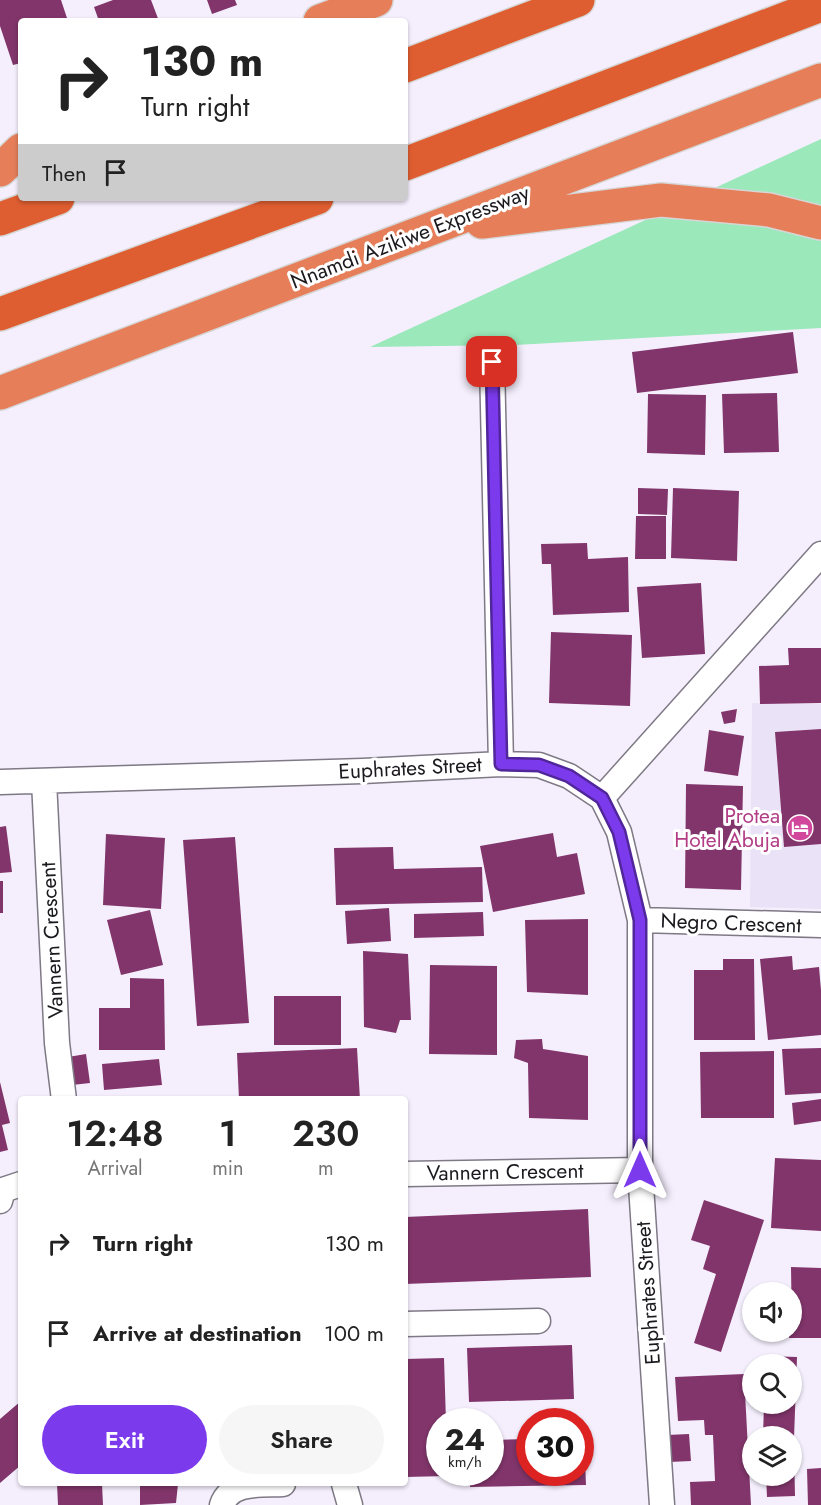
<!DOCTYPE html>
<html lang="en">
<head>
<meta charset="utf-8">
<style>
	:root { --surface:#fff; --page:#f6f6f6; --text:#222; --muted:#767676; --accent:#7c3aed }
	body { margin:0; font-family:Jost,sans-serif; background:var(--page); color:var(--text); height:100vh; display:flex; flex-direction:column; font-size:22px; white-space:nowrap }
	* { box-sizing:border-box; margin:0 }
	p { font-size:20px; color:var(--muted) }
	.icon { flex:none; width:33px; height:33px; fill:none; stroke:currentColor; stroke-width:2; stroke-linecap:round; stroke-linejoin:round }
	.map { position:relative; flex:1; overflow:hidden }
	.panel { position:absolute; left:18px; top:1096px; width:390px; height:390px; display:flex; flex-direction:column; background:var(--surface); border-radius:6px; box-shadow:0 2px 4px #0004 }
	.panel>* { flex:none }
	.guide { position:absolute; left:18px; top:18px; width:390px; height:183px; border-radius:6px; box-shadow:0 2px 4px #0004; background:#fff; color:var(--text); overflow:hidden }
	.buttons { position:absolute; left:742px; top:1282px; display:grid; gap:12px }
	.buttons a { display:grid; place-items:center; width:60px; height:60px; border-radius:50%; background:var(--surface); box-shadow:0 2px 4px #0004; font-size:30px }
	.speed { position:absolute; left:426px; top:1408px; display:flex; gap:12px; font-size:30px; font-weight:700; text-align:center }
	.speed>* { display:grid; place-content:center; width:78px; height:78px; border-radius:50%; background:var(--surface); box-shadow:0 2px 4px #0004; line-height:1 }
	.speed small { font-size:15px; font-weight:400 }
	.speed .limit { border:9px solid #d22; background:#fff; color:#111 }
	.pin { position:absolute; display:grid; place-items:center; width:51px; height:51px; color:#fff; margin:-26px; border-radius:12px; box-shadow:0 3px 9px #0006 }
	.me { position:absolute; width:66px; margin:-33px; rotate:0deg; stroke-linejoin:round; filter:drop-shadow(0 0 4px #0008) }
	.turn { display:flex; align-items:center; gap:21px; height:126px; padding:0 24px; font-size:27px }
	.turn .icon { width:78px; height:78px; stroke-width:2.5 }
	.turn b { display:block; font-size:42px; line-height:51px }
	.then { display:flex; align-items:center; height:57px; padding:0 24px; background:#0003; gap:12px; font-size:22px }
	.eta { display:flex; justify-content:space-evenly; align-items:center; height:102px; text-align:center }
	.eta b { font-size:36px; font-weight:600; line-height:42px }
	.primary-button { display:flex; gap:12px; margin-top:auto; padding:12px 24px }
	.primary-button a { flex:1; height:69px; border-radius:36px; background:var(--accent); color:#fff; font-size:24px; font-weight:600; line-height:69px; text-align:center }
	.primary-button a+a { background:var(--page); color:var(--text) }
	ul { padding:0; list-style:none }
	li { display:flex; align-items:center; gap:18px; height:90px; padding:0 24px }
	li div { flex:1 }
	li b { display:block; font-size:22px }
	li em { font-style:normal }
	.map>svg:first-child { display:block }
	.built { fill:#eae2f6 }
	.green { fill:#9be8ba }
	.building { fill:#81356a }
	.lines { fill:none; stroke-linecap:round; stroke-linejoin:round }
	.minor-casing { stroke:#7e7985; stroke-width:27 }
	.trunk-casing { stroke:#d6d6d6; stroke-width:36 }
	.motorway-casing { stroke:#d6d6d6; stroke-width:36 }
	.minor { stroke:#fff; stroke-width:24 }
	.trunk { stroke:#e67e5a; stroke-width:33 }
	.motorway { stroke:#df5e31; stroke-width:33 }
	.route-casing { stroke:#51269a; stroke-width:15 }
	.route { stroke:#7c3aed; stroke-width:10 }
	.labels { text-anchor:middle; stroke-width:6; stroke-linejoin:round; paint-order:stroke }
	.street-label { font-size:21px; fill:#1b191e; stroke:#fff }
	.hotel-label { font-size:21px; fill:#b23c85; stroke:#fff; text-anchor:end }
</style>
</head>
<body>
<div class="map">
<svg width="821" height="1505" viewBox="0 0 821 1505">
	<rect width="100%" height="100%" fill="#f5effd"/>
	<path class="built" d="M752 703 821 704V909L750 907Z"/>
	<path class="green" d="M821 139V328L515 345 370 347Z"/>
	<path class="building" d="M0 0H61L68 21H21V63L13 65 0 26Z
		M113 0H151L159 21H99L94 7Z
		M207 0H235L237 5 212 14Z
		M793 332 798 373 637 393 632 352Z
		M777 393 779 452 724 453 722 394Z
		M648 394 706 395 705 455 647 453Z
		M638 488 668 489 667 515 638 514Z
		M673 488 739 491 737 561 671 558Z
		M636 516H666V559H635Z
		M587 543 588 559 628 557 629 612 553 615 551 564H542L541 544Z
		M701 583 705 654 642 658 637 587Z
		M551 632 632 635 630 706 549 703Z
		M788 648H821V703L760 704 759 666 789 665Z
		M737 709 735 722 724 724 721 712Z
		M821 729V844L784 847 775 732Z
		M709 730 744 736 738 776 704 771Z
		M686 784 743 786 741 890 685 888Z
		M6 826 12 872 0 873V827Z
		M553 833 557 857 577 853 585 894 493 912 480 846Z
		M106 834 165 838 161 909 103 905Z
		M235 837 249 1023 197 1026 183 840Z
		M393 847 394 869 482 867 483 902 336 905 334 848Z
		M0 881H3V913H0Z
		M389 908 391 941 347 944 345 911Z
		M150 910 163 965 121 975 107 920Z
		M483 912 484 936 414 938V914Z
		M588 919V995L527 992 525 920Z
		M363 951 408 954 411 1020H400L396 1033 364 1027Z
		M792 956 793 970 819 967 821 990V1035L768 1040 760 959Z
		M723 959H754L755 1040H694V970H723Z
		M430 965 497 966V1055L429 1054Z
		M130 978 164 979 165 1050H99V1008H130Z
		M274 996H341V1045H274Z
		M542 1039 543 1049 588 1056V1120L529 1118 528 1063 514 1058 516 1040Z
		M357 1048 360 1100H239L237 1053Z
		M821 1048V1093L785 1095 782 1049Z
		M774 1051V1118H701L700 1052Z
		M86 1054 90 1083 72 1085 68 1057Z
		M159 1059 162 1085 104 1090 102 1064Z
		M0 1082 10 1123 2 1125 8 1150 0 1152Z
		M821 1099V1121L794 1125 792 1103Z
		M775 1158 821 1160V1231L771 1228Z
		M704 1200 764 1220 721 1352 694 1343 716 1274 703 1269 710 1246 691 1240Z
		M588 1209 591 1277 405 1284V1217Z
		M791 1267 821 1268V1338H789V1332H792Z
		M572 1345 574 1399 469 1402 467 1348Z
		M766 1356 797 1357 794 1438 763 1437 764 1404H792V1365H766Z
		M444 1358 446 1422H440V1473H448V1476L405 1477V1359Z
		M744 1374 751 1505H691L690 1482 715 1481 713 1435H705L704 1420 678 1421 675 1377Z
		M21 1401V1465L0 1483V1419Z
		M689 1434 691 1461 669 1462 667 1435Z
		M580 1438H584L586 1485 470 1487V1473H490V1440L530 1439V1473H580Z
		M792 1450H794L795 1496 767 1497 766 1476H792Z
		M821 1468V1505H808L807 1469Z
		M57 1484H102L103 1505H58Z
		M140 1484H178L176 1503 140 1505Z"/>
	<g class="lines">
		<defs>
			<path id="minor" d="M492 362 501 764
				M44 781 57 1043 64 1100
				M0 782 363 771 501 764 539 765 569 776 602 798 619 832 640 920V1170L662 1505
				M602 798 821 554
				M640 920 821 925
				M405 1174 640 1170
				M0 1201 3 1190 21 1184
				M405 1324 538 1321
				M344 1484 350 1505
				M222 1505C230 1481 262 1485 283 1484"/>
			<path id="trunk" d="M320 21 376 0
				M0 170 21 150
				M482 222 661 200 769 210 821 223
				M0 393 821 80"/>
			<path id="motorway" d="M405 66 578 0
				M405 164 821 5
				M0 219 58 198
				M0 314 317 198"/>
		</defs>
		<use href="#minor" class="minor-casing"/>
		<use href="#trunk" class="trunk-casing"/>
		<use href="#motorway" class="motorway-casing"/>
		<use href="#minor" class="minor"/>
		<use href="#trunk" class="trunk"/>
		<use href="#motorway" class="motorway"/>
	</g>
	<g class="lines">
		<defs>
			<path id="route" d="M492 362 501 764 539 765 569 776 602 798 619 832 640 920V1170"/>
		</defs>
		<use href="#route" class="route-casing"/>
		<use href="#route" class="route"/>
	</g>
	<defs>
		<symbol id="hotel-disc" viewBox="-11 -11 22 22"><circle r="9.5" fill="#d1479c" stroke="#fff"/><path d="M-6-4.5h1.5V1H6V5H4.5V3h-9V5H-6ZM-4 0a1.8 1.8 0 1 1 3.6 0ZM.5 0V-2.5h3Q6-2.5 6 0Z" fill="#fff"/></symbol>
	</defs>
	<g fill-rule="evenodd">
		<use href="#hotel-disc" x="785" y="813" width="30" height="30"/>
	</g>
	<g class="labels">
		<g class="street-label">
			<text transform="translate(410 237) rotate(-21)" y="7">Nnamdi Azikiwe Expressway</text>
			<text transform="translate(410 768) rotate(-3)" y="7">Euphrates Street</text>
			<text transform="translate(731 923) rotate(2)" y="7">Negro Crescent</text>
			<text transform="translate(52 940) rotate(-93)" y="7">Vannern Crescent</text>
			<text transform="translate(505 1172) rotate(-1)" y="7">Vannern Crescent</text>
			<text transform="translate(648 1293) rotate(-94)" y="7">Euphrates Street</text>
		</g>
		<g class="hotel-label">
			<text x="780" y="823">Protea<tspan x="780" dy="24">Hotel Abuja</tspan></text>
		</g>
	</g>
</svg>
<div class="buttons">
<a><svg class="icon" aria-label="sound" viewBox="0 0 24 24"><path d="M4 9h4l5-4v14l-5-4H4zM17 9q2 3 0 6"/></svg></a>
<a><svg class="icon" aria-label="search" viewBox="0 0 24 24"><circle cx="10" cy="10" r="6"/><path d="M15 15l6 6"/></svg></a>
<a><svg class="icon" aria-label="layers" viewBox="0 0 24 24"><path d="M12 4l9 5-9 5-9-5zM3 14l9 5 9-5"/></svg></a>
</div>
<div class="speed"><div>24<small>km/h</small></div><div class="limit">30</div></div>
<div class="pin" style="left:492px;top:362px;background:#d93025"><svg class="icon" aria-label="arrive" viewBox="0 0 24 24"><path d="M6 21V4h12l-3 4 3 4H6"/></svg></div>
<svg class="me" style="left:640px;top:1170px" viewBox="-20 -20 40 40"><path d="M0-17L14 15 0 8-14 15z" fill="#7c3aed" stroke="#fff" stroke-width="4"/></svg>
<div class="guide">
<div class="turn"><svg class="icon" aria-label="right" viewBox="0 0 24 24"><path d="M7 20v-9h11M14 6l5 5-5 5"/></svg><div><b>130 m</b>Turn right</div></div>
<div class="then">Then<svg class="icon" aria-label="arrive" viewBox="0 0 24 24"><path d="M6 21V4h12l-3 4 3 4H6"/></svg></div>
</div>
<section class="panel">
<div class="eta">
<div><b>12:48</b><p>Arrival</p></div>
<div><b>1</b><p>min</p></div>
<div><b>230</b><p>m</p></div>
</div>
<ul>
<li><svg class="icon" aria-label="right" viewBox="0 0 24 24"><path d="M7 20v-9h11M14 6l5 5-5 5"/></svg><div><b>Turn right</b></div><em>130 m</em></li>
<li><svg class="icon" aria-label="arrive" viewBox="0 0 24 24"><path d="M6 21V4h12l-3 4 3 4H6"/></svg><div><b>Arrive at destination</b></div><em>100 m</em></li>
</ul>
<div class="primary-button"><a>Exit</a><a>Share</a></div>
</section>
</div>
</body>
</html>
